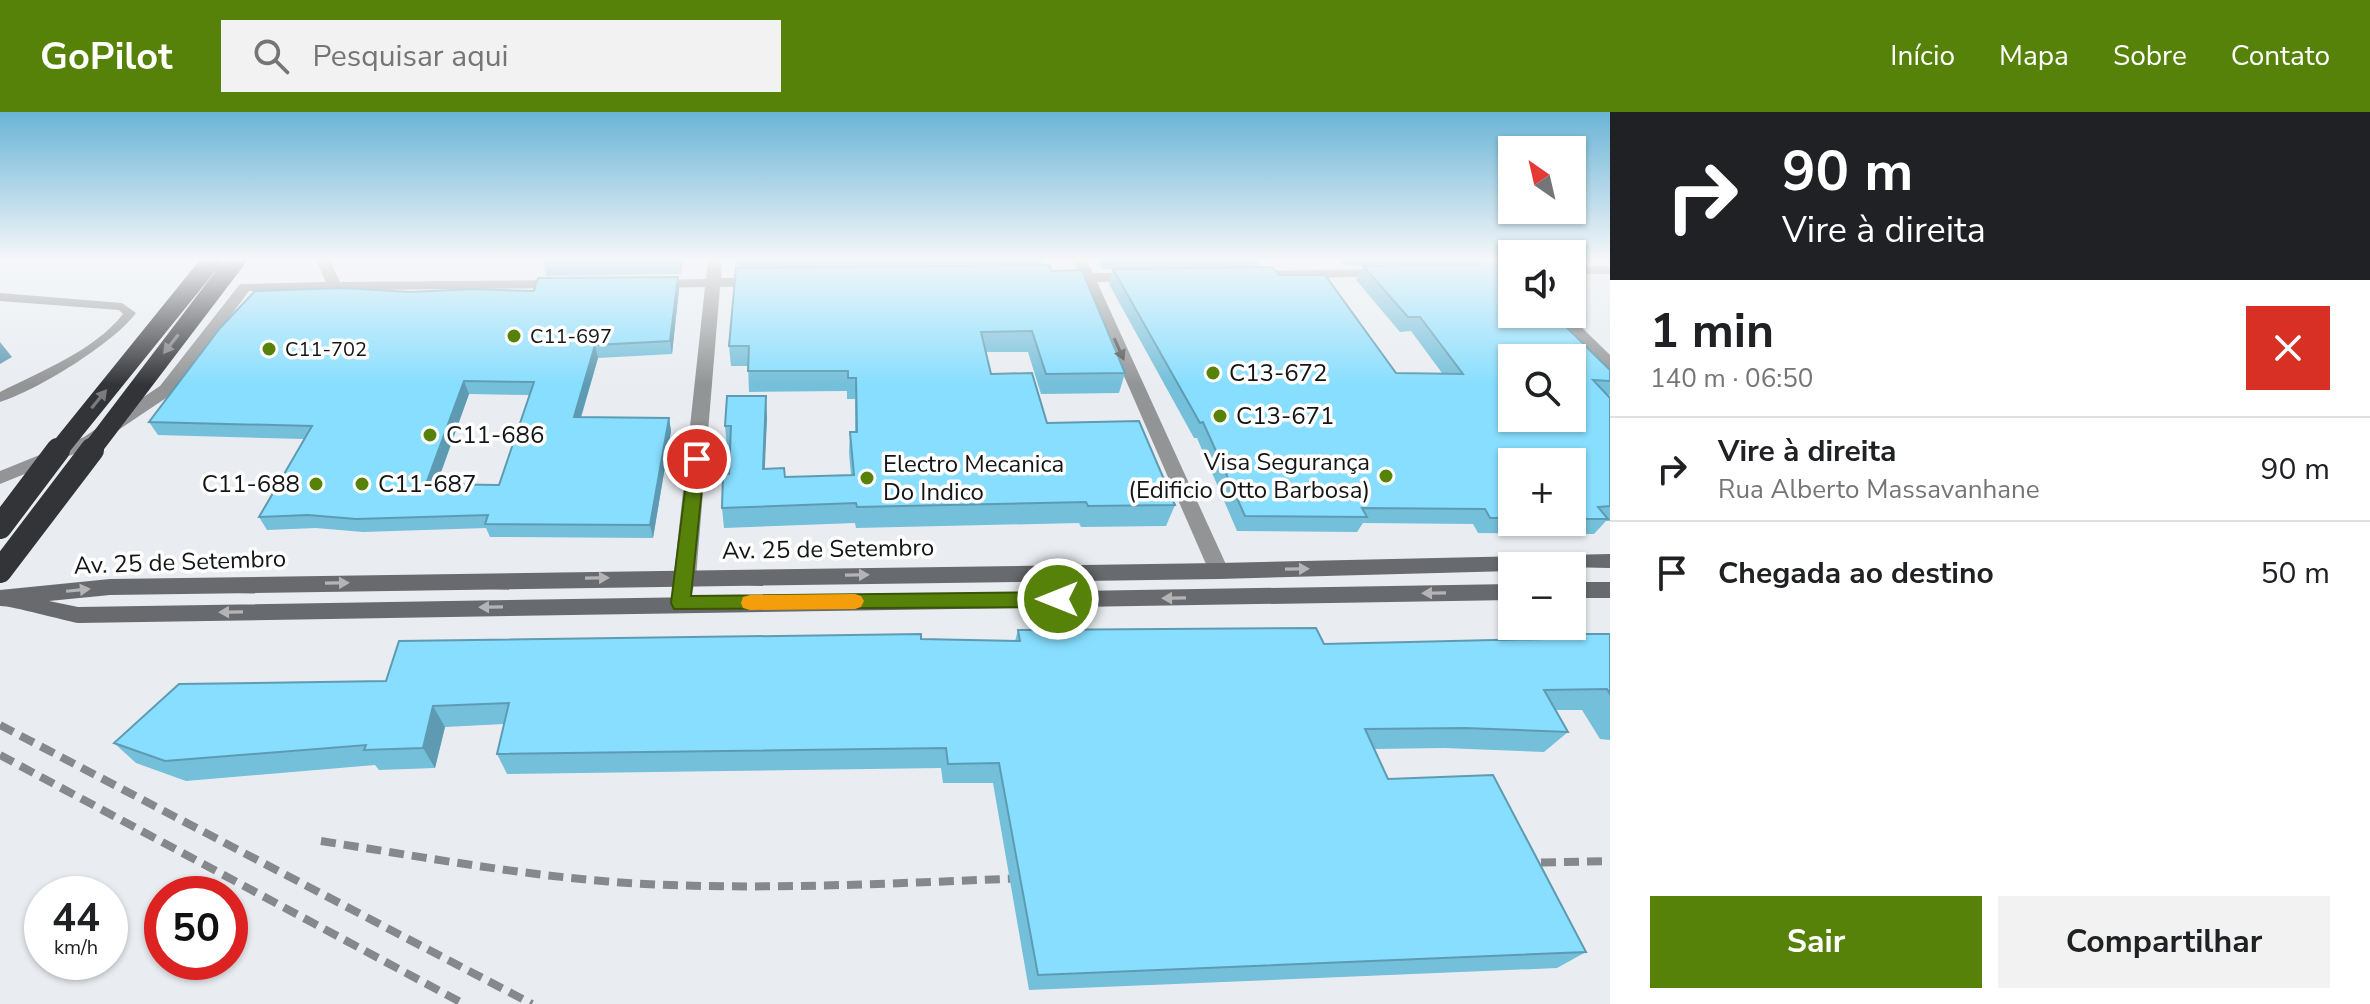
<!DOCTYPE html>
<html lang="pt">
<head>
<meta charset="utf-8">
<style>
	:root { --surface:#fff; --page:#f2f2f2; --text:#202124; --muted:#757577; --line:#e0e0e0; --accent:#57820a }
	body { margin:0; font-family:"Nunito Sans",sans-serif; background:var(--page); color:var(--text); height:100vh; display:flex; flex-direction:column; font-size:30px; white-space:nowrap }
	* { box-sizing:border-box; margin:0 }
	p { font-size:26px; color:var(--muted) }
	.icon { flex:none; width:44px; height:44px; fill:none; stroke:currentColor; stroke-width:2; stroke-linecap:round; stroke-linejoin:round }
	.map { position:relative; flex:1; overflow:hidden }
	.side { display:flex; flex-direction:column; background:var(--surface); width:760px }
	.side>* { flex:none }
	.banner { background:#202124; color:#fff; overflow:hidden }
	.needle { width:52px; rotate:326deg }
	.controls { position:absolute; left:1498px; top:24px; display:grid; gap:16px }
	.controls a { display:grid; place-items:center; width:88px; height:88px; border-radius:0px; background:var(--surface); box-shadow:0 2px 6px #0004; font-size:40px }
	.speed { position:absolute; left:24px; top:764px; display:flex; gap:16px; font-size:40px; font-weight:700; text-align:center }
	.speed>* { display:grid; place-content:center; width:104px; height:104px; border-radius:50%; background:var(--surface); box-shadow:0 2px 6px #0004; line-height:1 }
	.speed small { font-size:20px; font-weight:400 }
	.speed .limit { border:12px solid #d22; background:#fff; color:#111 }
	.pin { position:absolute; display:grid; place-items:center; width:68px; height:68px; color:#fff; margin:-34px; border:4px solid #fff; border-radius:50%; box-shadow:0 2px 8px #0007 }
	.me { position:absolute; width:88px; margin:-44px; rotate:270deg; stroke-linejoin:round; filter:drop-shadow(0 0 6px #0008) }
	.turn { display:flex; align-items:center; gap:28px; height:168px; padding:0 40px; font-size:36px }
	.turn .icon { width:104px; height:104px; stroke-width:2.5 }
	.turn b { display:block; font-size:56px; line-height:68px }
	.round { display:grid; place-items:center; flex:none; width:84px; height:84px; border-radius:0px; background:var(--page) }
	.headline { display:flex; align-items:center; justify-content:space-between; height:136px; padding:0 40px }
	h1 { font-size:48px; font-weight:700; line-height:60px }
	.primary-button { display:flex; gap:16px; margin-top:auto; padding:16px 40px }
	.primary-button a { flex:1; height:92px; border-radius:0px; background:var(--accent); color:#fff; font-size:32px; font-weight:700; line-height:92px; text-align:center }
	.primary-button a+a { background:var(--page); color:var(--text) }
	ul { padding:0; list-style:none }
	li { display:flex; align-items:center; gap:24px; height:104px; padding:0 40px; border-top:2px solid var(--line) }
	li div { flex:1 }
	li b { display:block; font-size:30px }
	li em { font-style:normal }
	header { display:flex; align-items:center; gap:48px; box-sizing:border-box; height:112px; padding:0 40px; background:var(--accent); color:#fff }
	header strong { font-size:38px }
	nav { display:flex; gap:44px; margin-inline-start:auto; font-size:28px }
	.search { width:560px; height:72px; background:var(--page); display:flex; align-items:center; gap:20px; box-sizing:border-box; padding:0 28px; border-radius:0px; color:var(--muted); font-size:30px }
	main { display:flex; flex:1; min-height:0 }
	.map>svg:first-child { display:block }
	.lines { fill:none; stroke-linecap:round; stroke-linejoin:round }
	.lane { fill:#939496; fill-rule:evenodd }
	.street { fill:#939496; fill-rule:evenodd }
	.secondary { fill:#696a6d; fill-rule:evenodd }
	.rail { stroke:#86898c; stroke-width:8; stroke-dasharray:15 8; stroke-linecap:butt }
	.highway-bridge-far1 { stroke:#333438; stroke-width:19 }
	.highway-bridge { stroke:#333438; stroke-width:24 }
	.wall { fill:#74bfda; fill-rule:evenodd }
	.shaded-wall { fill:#5e9bb2 }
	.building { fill:#87defe; stroke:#5e9bb2; stroke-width:2; fill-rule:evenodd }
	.oneway { fill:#7a7b7e }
	.oneway2 { fill:#4d4e50 }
	.oneway3 { fill:#b4b4b6 }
	.route { fill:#57820a; stroke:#395406; stroke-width:2 }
	.slow { fill:#f59e0b }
	.poi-dot { fill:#57820a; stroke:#fff; stroke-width:3 }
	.labels { text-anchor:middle; stroke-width:7; stroke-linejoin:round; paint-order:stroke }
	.far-poi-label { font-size:20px; fill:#131516; stroke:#fff; text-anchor:start }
	.poi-label { font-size:24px; fill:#131516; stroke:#fff; text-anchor:start }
	.street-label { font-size:24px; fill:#131516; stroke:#fff }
</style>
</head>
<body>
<header>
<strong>GoPilot</strong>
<div class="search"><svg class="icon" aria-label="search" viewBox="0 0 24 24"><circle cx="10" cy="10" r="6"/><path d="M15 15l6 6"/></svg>Pesquisar aqui</div>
<nav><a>Início</a><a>Mapa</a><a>Sobre</a><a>Contato</a></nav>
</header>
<main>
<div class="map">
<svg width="1610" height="892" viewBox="0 0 1610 892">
	<rect width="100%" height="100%" fill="#e9edf1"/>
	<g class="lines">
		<path class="lane" d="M0 181 122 191 136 201C114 231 36 279 0 290V280C41 259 94 239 123 202L119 198 0 189Z"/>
		<path class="street" d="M316 148H330L340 170 562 168 569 172 562 176 249 179 172 282 96 333 0 372V359L84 325 160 274 240 172 326 170Z
			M708 148H722L721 166H762L769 170 762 174 720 175 696 465 688 497H674L671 491 705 175 654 176 647 172 654 168 706 167Z
			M1073 148H1087L1093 161H1138L1145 165 1138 169 1097 170 1229 459 1226 464H1212L1209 459 1083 170H1058L1051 166 1058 162 1079 161Z
			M1496 148H1511L1512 161Z
			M1572 154H1610V162H1572Z
			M1386 157 1393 161 1391 164 1262 167 1255 163 1262 159Z
			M1551 202H1568L1610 243V257L1604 255Z"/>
		<path class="secondary" d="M1610 442V456L1512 454V459L1219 467 110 483 49 489 78 495 1512 472V488L78 511C63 508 8 493 0 494V478L110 467 1219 451Z
			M1572 470H1610V486H1572Z"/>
		<path class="rail" d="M0 613 532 892
			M0 643 464 892
			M321 729C423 745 525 764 628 771 762 779 896 771 1030 766
			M1518 751 1610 749"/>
		<path class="highway-bridge-far1" d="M57 340 212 148
			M90 340 236 148"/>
		<path class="highway-bridge" d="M0 415 58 338
			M0 459 92 338"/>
	</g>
	<path class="wall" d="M543 148H683L681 162 546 164Z
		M734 148H1042L1041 153 1051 159 1125 261 1119 281 1041 282 1028 240H986L991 262 1047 311 1175 393 1166 414 1081 415 1079 411 856 416 855 411 724 416 722 396 729 362 730 335H727L725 314 767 305 764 356 785 365 851 363 849 341 850 320H855V287H847V279L749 280 748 254H731L729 234 738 156V154H735Z
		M1099 148H1260L1257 155 1102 157Z
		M1339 148H1484L1481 152 1610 258V282L1609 284 1610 286V409H1606L1594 422 1478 421 1473 412 1363 411 1357 420 1237 419 1197 326H1194L1109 172 1113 157 1279 163 1396 261H1442L1411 219 1400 220 1356 168 1363 154 1417 153 1344 154ZM1512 350H1572V410H1512Z
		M679 177 672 242 598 246 581 306H669L671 319 653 426 490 425 486 416 363 420 316 416 267 418 259 405 304 327 158 323 149 310 410 180ZM469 282 530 283 499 373 437 372Z
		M1018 518 1324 532 1578 526 1582 522H1610V628L1600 627 1582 598H1555L1568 620 1544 640 1444 636 1374 637 1388 667 1586 840 1557 856 1029 878 993 671H943L941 656 507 662 497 642 504 612 445 615 435 656 379 658 375 653 186 669 136 651 114 631 386 569 921 527 1015 529Z"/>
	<path class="shaded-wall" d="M679 148H683L681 162Z
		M678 165 679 177 672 242 670 229Z
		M0 230 12 245 0 252Z
		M595 233 598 246 577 318 574 305Z
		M464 269 469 282 432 385 426 372Z
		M766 284 767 305 764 377 763 357Z
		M669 306 671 319 653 426 650 413Z
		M433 594 445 615 435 656 423 636Z"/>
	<path class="building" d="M1503 152 1512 161V202H1553L1610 258V269L1593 268 1610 286V394L1598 395 1608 407H1572V350H1512V406H1490L1485 397 1362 396 1367 405 1245 404 1203 310 1200 311 1113 157 1273 155 1279 163H1325L1396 261 1463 262 1420 205H1408L1363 154ZM1512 246H1572V306H1512Z
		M1049 153 1051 159 1082 158 1125 261 1046 262 1032 219 981 220 991 262 1032 261 1047 311 1139 309 1175 393 1088 394 1086 390 857 395 856 391 722 396 723 362H729L731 314H725L727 284H766L763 357 784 356 785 365 854 363 850 320H857L856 266H848V259H748L749 234H729L736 156Z
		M678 165 670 229 595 233 574 305 669 306 650 413 485 412 488 403 356 407 308 403 259 405 312 314 149 310 220 216 255 179 343 176 410 180 473 177 534 179 538 166ZM464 269 534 270 499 373 426 372Z
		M1316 516 1324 532 1585 526 1582 522H1610V582L1607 577 1544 578 1568 620 1465 616 1365 617 1388 667 1493 663 1586 840 1038 863 999 651 948 652 946 636 497 642 509 591 433 594 423 636 364 638 366 633 165 649 114 631 179 572 386 569 399 529 921 522V527L1020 529 1018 518Z"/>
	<defs><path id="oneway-solid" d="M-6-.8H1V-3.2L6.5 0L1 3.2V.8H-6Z" transform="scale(2)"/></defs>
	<g class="oneway">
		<use href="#oneway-solid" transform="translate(171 232) rotate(128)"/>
		<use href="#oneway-solid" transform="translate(99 287) rotate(-51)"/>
	</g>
	<use class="oneway2" href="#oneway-solid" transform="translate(1119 237) rotate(66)"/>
	<g class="oneway3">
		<use href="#oneway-solid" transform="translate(1297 457) rotate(-1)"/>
		<use href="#oneway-solid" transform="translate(857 463) rotate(-1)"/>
		<use href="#oneway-solid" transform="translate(597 466) rotate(-1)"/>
		<use href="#oneway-solid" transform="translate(337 471) rotate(-1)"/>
		<use href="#oneway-solid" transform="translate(78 478) rotate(-6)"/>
		<use href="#oneway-solid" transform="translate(1434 481) rotate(179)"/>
		<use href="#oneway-solid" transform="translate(1174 486) rotate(179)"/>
		<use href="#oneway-solid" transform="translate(491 495) rotate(179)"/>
		<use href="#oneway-solid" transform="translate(231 500) rotate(179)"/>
	</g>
	<linearGradient id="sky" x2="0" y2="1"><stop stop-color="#6ab4d6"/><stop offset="0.54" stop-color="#f5f7f9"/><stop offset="1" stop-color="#f5f7f9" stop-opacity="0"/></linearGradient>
	<rect width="1610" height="273" fill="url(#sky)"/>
	<path class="route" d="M697 342 705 347 691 484 1058 480 1065 482 1068 487 1065 492 1058 495 674 497 671 491 689 347Z"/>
	<path class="slow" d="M855 482 861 484 864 489 861 495 855 497 750 498 743 496 741 491 743 485 750 483Z"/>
	<g class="poi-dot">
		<circle cx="514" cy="224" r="8"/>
		<circle cx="269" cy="237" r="8"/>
		<circle cx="1213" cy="261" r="8"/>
		<circle cx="1220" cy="304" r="8"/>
		<circle cx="430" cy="323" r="8"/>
		<circle cx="1386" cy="364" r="8"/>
		<circle cx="867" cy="366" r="8"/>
		<circle cx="316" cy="372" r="8"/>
		<circle cx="362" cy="372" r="8"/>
	</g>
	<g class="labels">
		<g class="far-poi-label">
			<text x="530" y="231">C11-697</text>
			<text x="285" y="244">C11-702</text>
		</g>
		<g class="poi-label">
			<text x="1229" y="269">C13-672</text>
			<text x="1236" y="312">C13-671</text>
			<text x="446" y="331">C11-686</text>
			<text x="1370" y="358" text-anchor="end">Visa Segurança<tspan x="1370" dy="28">(Edificio Otto Barbosa)</tspan></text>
			<text x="883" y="360">Electro Mecanica<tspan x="883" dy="28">Do Indico</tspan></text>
			<text x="300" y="380" text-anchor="end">C11-688</text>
			<text x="378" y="380">C11-687</text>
		</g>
		<g class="street-label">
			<text transform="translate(828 437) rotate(-1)" y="8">Av. 25 de Setembro</text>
			<text transform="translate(180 450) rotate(-2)" y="8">Av. 25 de Setembro</text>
		</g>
	</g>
</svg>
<div class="controls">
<a><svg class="needle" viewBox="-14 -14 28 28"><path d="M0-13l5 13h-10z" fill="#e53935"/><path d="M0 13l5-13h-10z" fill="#757577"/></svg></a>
<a><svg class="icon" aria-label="sound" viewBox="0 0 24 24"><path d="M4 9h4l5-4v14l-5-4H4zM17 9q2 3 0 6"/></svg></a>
<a><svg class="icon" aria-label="search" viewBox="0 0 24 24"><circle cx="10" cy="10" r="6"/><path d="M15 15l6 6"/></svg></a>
<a>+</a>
<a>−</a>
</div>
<div class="speed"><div>44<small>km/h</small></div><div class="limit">50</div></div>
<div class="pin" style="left:697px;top:347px;background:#d93025"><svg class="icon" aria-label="arrive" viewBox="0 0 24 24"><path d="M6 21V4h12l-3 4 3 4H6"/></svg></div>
<svg class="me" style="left:1058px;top:487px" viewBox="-20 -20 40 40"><circle r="17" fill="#57820a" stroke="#fff" stroke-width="3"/><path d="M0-11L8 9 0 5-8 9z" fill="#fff"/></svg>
</div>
<section class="side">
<div class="banner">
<div class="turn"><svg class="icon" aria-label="right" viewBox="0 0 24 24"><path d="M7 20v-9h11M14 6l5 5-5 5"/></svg><div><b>90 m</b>Vire à direita</div></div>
</div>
<div class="headline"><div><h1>1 min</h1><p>140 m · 06:50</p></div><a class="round" style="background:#d93025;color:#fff"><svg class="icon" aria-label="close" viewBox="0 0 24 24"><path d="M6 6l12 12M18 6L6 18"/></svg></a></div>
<ul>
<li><svg class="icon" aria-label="right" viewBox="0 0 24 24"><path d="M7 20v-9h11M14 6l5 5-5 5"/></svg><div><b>Vire à direita</b><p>Rua Alberto Massavanhane</p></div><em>90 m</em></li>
<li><svg class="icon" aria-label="arrive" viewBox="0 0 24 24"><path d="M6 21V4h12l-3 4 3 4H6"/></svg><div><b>Chegada ao destino</b></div><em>50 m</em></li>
</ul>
<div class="primary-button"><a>Sair</a><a>Compartilhar</a></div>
</section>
</main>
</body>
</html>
